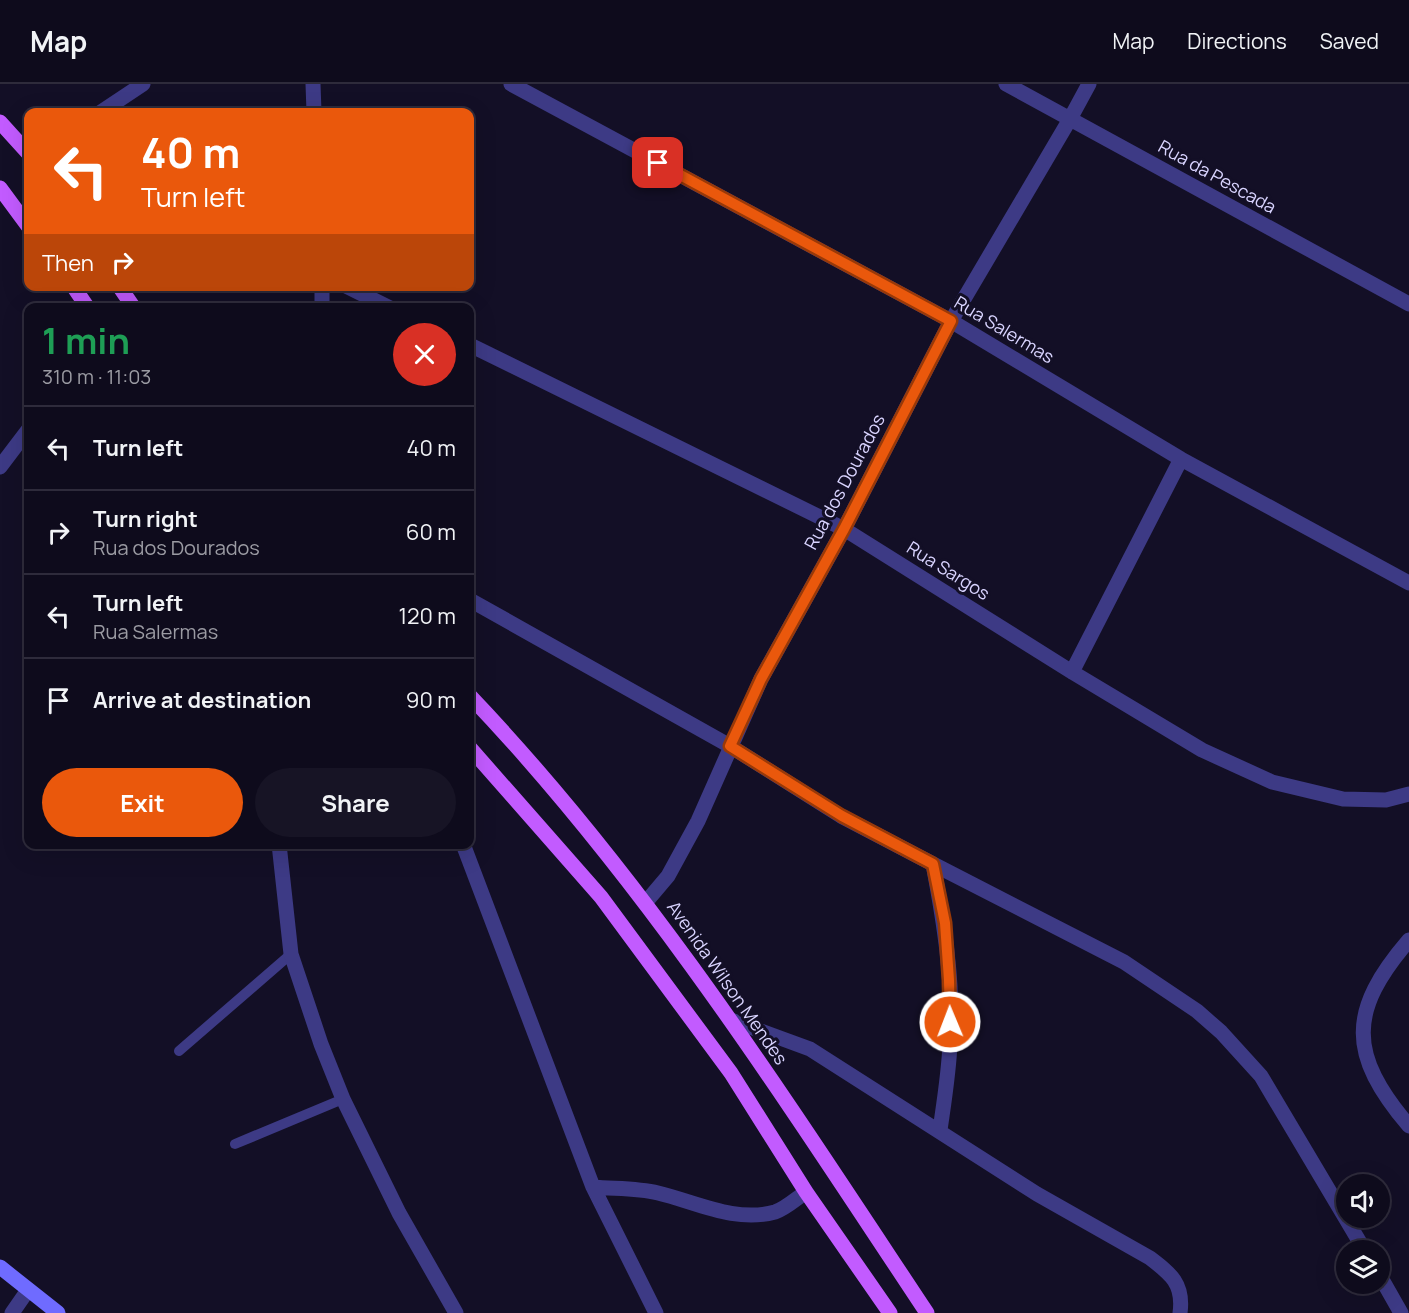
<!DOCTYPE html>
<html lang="en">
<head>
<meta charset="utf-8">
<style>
	:root { --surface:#0e0b1c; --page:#171425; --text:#f1f3f6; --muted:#9b9ba3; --line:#2e2b3b; --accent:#ea580c }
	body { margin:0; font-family:Manrope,sans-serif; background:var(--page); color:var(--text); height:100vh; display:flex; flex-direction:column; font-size:22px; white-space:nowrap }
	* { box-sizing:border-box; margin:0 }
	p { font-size:20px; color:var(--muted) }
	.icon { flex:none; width:33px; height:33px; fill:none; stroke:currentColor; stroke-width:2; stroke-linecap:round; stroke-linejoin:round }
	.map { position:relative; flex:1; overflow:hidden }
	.sheet { position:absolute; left:24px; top:219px; width:450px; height:546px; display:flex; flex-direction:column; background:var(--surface); border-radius:12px; box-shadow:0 6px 24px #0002,0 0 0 2px var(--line) }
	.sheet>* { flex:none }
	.banner { position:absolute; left:24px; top:24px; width:450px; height:183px; border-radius:12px; box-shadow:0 6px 24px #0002,0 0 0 2px var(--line); background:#ea580c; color:#fff; overflow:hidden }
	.controls { position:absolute; left:1336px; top:1090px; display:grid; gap:12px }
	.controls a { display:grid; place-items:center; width:54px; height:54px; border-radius:50%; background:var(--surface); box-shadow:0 6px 24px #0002,0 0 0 2px var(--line); font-size:30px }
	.pin { position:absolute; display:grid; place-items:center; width:51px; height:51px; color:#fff; margin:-26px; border-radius:12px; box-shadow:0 3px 9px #0006 }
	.me { position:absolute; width:66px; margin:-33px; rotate:359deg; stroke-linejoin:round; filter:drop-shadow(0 0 4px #0008) }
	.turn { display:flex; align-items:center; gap:21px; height:126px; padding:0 18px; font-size:27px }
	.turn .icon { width:78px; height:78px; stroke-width:2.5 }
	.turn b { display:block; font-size:42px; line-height:51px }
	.then { display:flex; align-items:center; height:57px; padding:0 18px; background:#0003; gap:12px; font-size:22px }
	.round { display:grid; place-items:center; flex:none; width:63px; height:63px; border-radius:32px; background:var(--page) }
	.overview { display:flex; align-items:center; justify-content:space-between; height:102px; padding:0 18px }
	h1 { font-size:36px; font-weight:700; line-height:45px; color:#1e9e55 }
	.cta { display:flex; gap:12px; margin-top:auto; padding:12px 18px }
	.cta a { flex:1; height:69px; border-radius:36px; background:var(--accent); color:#fff; font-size:24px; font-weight:700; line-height:69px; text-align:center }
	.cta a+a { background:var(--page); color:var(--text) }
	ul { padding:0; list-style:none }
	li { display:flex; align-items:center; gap:18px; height:84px; padding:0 18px; border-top:2px solid var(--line) }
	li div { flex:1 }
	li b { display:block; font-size:22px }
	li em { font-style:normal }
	header { display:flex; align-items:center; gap:36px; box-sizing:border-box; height:84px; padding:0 30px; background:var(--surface); border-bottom:2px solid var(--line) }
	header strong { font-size:28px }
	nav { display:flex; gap:33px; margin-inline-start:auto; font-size:21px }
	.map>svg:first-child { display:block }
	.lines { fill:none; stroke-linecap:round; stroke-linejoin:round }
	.lane { stroke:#3d3a85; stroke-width:10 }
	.street { stroke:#3d3a85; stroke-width:15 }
	.secondary { stroke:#6f6bff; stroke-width:15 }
	.primary { stroke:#c25bff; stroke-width:15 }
	.route-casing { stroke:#983908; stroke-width:15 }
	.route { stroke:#ea580c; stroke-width:10 }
	.labels { text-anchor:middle; stroke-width:6; stroke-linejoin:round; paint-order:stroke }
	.street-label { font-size:18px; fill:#d9d4ff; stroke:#130f26 }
</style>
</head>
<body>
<header>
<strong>Map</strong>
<nav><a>Map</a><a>Directions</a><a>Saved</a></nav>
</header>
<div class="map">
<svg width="1409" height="1229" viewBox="0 0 1409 1229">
	<rect width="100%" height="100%" fill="#130f26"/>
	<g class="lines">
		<path class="lane" d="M179 967 291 870
			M235 1060 343 1015"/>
		<path class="street" d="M313 0 314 28
			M511 0 951 237 1181 375 1409 499
			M1006 0 1409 220
			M101 28 143 0
			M346 202 390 224
			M322 224V202
			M470 261 844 445 1072 588 1202 666 1272 698 1343 715 1386 716 1409 710
			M0 383 28 346
			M470 516 730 662 841 732 933 780C944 838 954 899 950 959 949 988 944 1018 940 1046
			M1072 588 1181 375
			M279 760 291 870 321 960 343 1015 399 1129 456 1229
			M463 760 593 1103
			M933 780 1124 878 1197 927 1221 948 1261 992 1365 1167
			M646 818 668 792 698 737 761 595 844 445 951 237 1070 35 1089 0
			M1409 856C1348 927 1348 970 1409 1042
			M731 936 810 965 1037 1110 1150 1174C1171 1190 1184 1200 1180 1229
			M1380 1192 1401 1229
			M12 1229 28 1206
			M656 1229 593 1103C615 1105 637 1104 658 1109 696 1118 735 1139 775 1128 785 1125 797 1114 806 1108"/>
		<path class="secondary" d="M0 1183 58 1229"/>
		<path class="primary" d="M0 38 28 69
			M0 104 28 142
			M73 202 88 224
			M119 202 134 224
			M470 612C647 798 785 1015 927 1229
			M470 664 601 813 731 989 806 1108 890 1229"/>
	</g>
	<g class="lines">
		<defs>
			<path id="route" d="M658 79 951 237 844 445 761 595 730 662 842 732 933 780 945 839 949 896 950 938"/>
		</defs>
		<use href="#route" class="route-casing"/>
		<use href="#route" class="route"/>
	</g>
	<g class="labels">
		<g class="street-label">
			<text transform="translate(1217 93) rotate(29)" y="6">Rua da Pescada</text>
			<text transform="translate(1004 246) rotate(31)" y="6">Rua Salermas</text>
			<text transform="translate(845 398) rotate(-62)" y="6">Rua dos Dourados</text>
			<text transform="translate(948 487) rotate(32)" y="6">Rua Sargos</text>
			<text transform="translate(727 899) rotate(55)" y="6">Avenida Wilson Mendes</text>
		</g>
	</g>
</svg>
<div class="controls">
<a><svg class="icon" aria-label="sound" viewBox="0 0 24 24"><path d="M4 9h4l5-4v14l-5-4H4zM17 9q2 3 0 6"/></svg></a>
<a><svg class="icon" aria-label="layers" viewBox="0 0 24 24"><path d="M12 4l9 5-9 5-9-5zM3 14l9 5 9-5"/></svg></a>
</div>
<div class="pin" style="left:658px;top:79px;background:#d93025"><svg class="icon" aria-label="arrive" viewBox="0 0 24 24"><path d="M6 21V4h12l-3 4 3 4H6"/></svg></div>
<svg class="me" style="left:950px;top:938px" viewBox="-20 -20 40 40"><circle r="17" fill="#ea580c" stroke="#fff" stroke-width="3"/><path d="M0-11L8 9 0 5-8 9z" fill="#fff"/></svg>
<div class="banner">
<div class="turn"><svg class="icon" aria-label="left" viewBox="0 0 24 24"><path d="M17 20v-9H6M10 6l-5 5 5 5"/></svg><div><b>40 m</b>Turn left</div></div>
<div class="then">Then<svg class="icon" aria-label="right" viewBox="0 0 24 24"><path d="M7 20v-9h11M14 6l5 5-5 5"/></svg></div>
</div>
<section class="sheet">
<div class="overview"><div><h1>1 min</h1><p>310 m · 11:03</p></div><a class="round" style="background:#d93025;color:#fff"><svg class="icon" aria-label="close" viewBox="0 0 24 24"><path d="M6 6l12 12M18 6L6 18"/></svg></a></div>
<ul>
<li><svg class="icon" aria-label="left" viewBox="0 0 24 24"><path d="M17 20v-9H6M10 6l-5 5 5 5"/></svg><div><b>Turn left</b></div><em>40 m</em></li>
<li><svg class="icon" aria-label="right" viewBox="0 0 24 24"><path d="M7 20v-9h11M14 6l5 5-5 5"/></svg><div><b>Turn right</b><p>Rua dos Dourados</p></div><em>60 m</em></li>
<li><svg class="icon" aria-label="left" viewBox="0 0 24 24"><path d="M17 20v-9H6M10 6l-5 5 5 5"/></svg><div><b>Turn left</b><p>Rua Salermas</p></div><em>120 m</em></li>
<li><svg class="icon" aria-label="arrive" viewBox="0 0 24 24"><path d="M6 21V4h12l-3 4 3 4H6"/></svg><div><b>Arrive at destination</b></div><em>90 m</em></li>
</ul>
<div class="cta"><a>Exit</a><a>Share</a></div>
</section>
</div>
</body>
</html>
